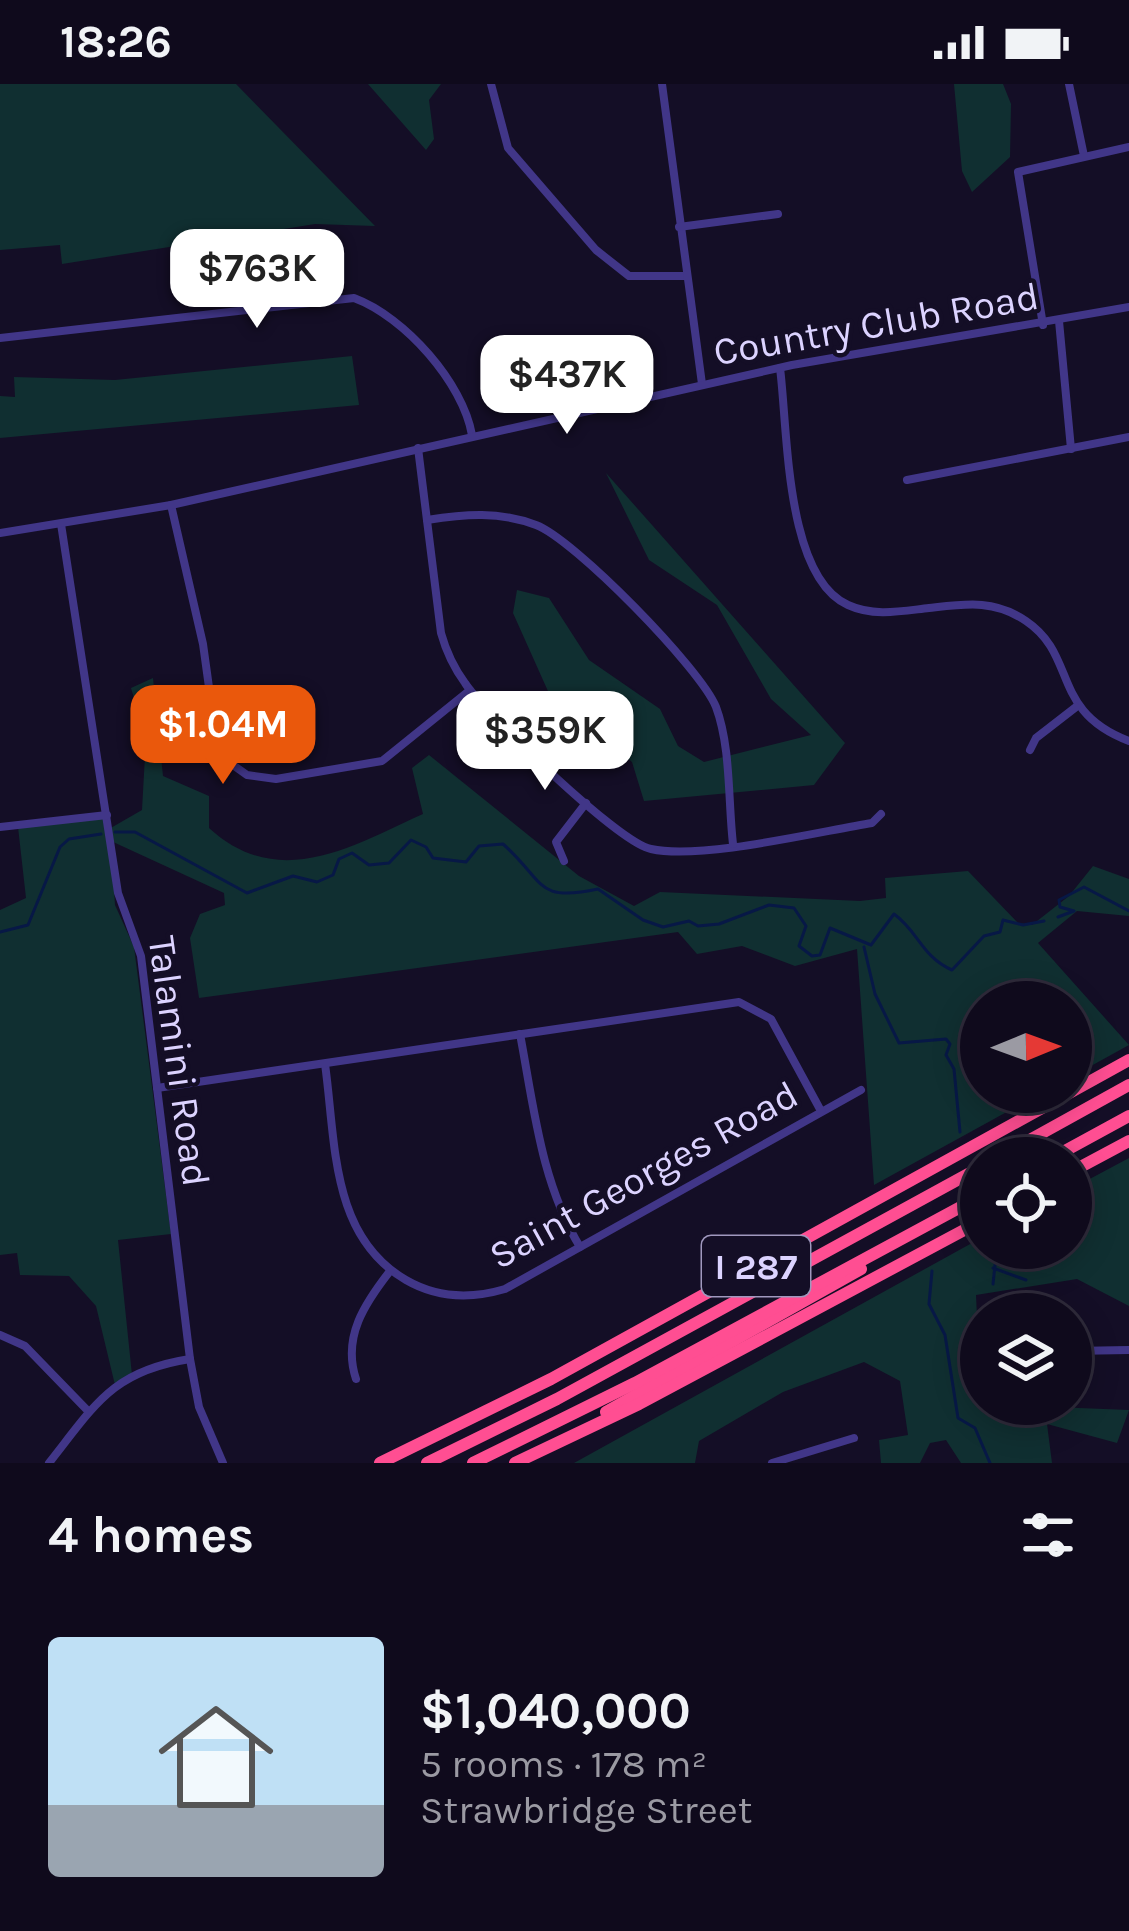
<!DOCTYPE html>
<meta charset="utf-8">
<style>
:root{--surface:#0f0a1c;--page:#181325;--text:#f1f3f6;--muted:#9b9aa3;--line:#2f2b3b;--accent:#ea580c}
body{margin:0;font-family:Karla,sans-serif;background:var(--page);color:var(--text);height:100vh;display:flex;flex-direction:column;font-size:45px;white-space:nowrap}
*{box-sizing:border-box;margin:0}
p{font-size:39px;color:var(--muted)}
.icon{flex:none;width:66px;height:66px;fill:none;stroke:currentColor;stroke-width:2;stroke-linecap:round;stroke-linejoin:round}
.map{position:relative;height:1379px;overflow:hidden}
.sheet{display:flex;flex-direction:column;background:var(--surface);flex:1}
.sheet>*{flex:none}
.needle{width:78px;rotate:89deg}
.controls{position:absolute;left:960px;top:897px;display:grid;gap:24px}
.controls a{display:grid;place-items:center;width:132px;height:132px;border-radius:50%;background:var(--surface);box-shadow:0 6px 30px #0003,0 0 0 3px var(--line);font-size:60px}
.price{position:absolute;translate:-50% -102px;padding:0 27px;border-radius:24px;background:#fff;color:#222;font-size:39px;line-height:78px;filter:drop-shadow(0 3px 6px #0008)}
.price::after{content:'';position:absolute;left:50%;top:72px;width:36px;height:27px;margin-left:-18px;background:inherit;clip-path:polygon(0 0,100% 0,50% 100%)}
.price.selected{background:var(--accent);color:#fff}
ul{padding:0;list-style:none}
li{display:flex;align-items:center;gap:36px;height:300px;padding:0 48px}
li span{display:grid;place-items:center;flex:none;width:336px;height:240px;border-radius:12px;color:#555}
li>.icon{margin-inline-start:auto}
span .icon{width:144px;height:144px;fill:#fffc;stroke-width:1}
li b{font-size:51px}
h2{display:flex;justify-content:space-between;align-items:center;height:144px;padding:0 48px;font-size:51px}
.status{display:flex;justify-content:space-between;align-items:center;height:84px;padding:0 60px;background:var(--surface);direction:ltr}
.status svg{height:33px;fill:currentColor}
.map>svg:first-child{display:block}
.green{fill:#102f31}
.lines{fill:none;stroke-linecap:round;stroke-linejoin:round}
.stream{stroke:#071846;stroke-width:3}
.minor{stroke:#413688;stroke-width:8}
.highway{stroke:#ff4e92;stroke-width:12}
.labels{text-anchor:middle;stroke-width:9;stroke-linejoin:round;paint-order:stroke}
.shield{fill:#140e26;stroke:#a098be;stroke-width:3}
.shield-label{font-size:36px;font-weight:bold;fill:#dcd3ff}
.street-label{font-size:39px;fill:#dcd3ff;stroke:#140e26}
</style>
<div class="status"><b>18:26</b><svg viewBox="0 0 49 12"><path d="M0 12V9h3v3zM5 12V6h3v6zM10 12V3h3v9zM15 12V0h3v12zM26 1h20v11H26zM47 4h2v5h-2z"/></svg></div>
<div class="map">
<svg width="1129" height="1379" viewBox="0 0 1129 1379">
<rect width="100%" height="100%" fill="#140e26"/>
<g class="green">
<polygon points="0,0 236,0 375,142 315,140 62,180 60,161 0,166"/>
<polygon points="368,0 441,0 429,16 434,55 426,66"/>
<polygon points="954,0 1003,0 1011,20 1010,73 972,108 962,87"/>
<polygon points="352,272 359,321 0,354 0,312 15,313 14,293 115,296"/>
<polygon points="606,389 845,659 814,701 644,717 632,678 613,663 614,633 574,645 560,634 513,529 517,506 549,514 589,576 660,625 678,662 704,678 811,651 771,615 717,521 649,476"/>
<path d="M 153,594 L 163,692 L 209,712 L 209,744 C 279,808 352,762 423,730 L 412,684 L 429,671 L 579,792 L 634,822 L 660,808 L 860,817 L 886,814 L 885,794 L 968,787 L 1018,839 L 1032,841 L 1069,812 L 1093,782 L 1129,795 L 1129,832 L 1077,827 L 1038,859 L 1129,961 L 1071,993 L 1071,918 L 981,918 L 981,1008 L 1043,1008 L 874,1101 L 857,865 L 795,882 L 742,862 L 697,870 L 678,848 L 199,914 L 190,854 L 200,830 L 225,821 L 224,809 L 111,757 L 115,821 L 134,863 L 171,1150 L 118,1156 L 132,1291 L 115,1301 L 96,1222 L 69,1192 L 20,1191 L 17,1169 L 0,1171 L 0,826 L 26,814 L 18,743 L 107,729 L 109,745 L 142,726 L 146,654 L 131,604 Z"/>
<polygon points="1129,1074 1129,1222 1077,1195 976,1211 981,1320 1129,1326 1117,1359 1047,1340 1052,1379 961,1379 946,1356 930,1359 920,1379 881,1379 879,1356 908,1351 900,1297 864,1278 783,1308 699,1357 695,1379 574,1379 981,1154 981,1164 1071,1164 1071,1105"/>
</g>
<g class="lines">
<g class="stream">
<path d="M 115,748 L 135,748 L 247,809 L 293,792 L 317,798 L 333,791 L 339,775 L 352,769 L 369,781 L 389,779 L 411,756 L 426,763 L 433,774 L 466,778 L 479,762 L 503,760 C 545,797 535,819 598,805 L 643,836 L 663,843 L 689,837 L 698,842 L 719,840 L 769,821 L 794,824 L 806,842 L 799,862 L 812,872 L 820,871 L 830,844 L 871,861 L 894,830 C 918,847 922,873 952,886 L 984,852 L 1000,848 L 1003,836 L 1023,841 L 1044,837"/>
<polyline points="1058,833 1074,827 1060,823 1059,816 1084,803 1129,827"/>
<polyline points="0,848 28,841 60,763 69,755 101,750"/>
<polyline points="864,863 875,910 899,959 946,955 950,960 946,971 954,985 960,1048"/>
<polyline points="997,1167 997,1164"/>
<polyline points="993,1184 1026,1196"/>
<polyline points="932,1187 929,1220 945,1251 958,1334 975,1344 990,1379"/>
<polyline points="993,1200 996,1172"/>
</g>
<g class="minor">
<polyline points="491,0 508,64 596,166 629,192 685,192"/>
<polyline points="662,0 702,300"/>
<polyline points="1069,0 1084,72"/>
<polyline points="679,143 778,130"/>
<polyline points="1059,237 1071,365"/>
<polyline points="1043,241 1018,88 1129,63"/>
<path d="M 0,254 L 354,214 C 405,233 463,299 472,351"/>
<path d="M 780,284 C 788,346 785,493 848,521 C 874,533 902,527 929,524 C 965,520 994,515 1026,537 C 1078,572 1050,627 1129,657"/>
<path d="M 418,364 L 441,549 C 446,567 454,584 465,599 C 485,630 619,759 651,765 C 701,776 817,748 872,739 L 881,730"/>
<polyline points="907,396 1129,353"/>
<polyline points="171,421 203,560 217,661 226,676 247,691 276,695 382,677 470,606"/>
<path d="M 427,436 C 465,430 499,427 536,441 C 574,455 701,585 716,623 C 731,663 728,717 733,760"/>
<polyline points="61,440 118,809 141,872 190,1275 199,1323 223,1379"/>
<polyline points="0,449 171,421 792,281 1129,223"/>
<polyline points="1030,666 1036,654 1076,623"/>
<polyline points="0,743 107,731"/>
<polyline points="564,777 556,758 586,719"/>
<path d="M 520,950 C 534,1024 541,1098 580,1163"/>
<path d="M 325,980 C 336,1058 330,1152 406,1196 C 437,1214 471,1215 505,1205 L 861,1006"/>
<polyline points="157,1004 739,918 771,935 821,1027"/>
<polyline points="0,1251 25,1262 89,1328"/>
<polyline points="1071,1267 1129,1266"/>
<path d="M 356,1295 C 342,1253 365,1219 390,1187"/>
<path d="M 49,1379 C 95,1321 112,1287 190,1275"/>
<polyline points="772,1379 854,1354"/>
</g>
<g class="highway">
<polyline points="997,1074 1129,1001"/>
<polyline points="1052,1074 1129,1032"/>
<polyline points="1071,1088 1129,1057"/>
<polyline points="606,1328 861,1185"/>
<polyline points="380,1379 551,1295 1129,976"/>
<polyline points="427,1379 557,1315 981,1083"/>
<polyline points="473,1379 635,1299 981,1112"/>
<polyline points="515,1379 639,1320 981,1137"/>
</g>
</g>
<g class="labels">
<rect class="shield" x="702" y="1152" width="108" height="60" rx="9"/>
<g class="shield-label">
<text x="756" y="1195">I 287</text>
</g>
<g class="street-label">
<text transform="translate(876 239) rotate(-10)" y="14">Country Club Road</text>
<text transform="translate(180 977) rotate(82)" y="14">Talamini Road</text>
<text transform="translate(643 1090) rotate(-29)" y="14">Saint Georges Road</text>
</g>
</g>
</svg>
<div class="controls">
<a><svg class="needle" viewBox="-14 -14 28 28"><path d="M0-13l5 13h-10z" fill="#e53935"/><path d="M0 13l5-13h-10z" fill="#9b9aa3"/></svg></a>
<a><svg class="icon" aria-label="locate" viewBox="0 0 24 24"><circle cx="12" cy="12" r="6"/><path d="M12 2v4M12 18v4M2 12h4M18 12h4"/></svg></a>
<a><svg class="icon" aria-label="layers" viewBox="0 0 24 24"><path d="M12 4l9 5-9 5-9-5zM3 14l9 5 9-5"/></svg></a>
</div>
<b class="price" style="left:257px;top:247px">$763K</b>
<b class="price" style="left:567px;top:353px">$437K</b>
<b class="price selected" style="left:223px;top:703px">$1.04M</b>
<b class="price" style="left:545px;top:709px">$359K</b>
</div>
<section class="sheet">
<h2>4 homes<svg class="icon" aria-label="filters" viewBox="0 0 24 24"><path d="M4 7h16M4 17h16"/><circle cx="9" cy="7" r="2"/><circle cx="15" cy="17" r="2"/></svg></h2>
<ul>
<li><span style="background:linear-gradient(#bfe0f5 70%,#9aa5b1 0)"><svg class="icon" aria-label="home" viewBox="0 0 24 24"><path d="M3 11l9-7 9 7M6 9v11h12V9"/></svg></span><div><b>$1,040,000</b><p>5 rooms · 178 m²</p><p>Strawbridge Street</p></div></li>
</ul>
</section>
